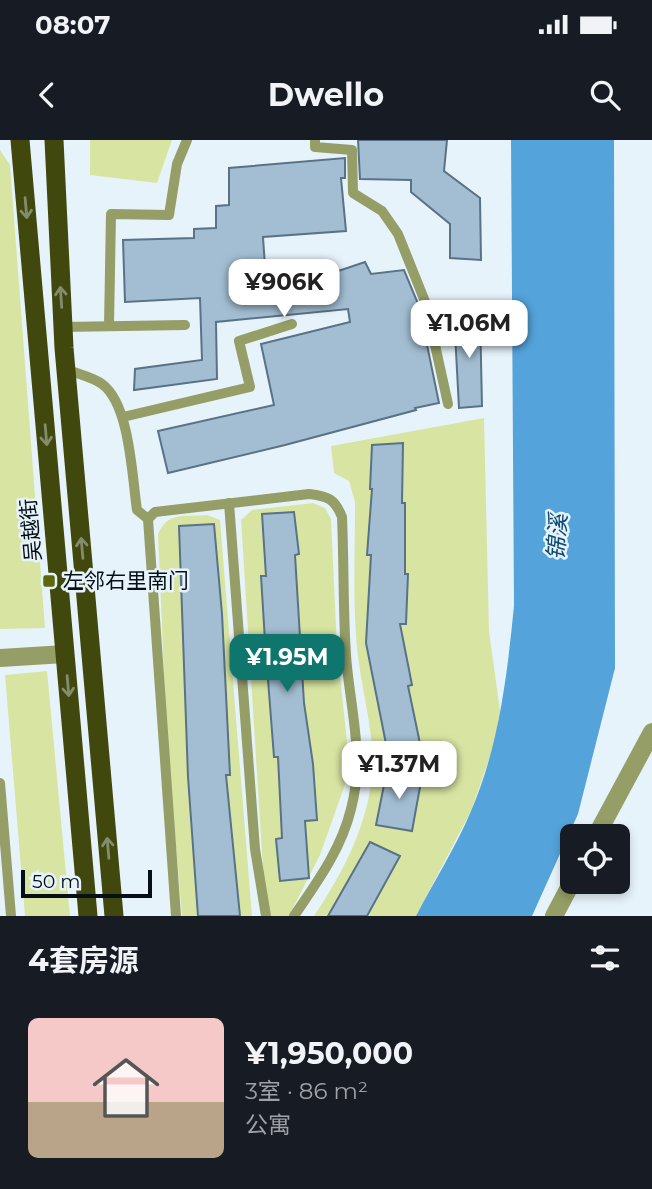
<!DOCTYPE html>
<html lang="zh">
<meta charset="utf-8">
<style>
:root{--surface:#171b24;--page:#20242c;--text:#f1f3f6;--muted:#9ea1a6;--line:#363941;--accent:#0f766e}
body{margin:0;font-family:Montserrat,"Noto Sans SC",sans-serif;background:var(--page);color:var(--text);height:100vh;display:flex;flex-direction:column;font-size:26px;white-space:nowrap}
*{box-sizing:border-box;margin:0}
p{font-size:23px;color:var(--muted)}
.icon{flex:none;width:38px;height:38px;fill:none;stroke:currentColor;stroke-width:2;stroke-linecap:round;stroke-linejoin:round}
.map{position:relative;height:776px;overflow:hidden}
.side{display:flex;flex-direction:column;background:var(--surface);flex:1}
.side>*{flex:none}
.buttons{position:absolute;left:560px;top:684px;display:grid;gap:14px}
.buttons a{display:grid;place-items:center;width:70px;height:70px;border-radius:10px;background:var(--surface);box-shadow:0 4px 10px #0003;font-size:35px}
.scale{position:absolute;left:21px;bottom:18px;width:131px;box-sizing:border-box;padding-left:7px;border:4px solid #060f16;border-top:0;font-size:19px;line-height:24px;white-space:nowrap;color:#060f16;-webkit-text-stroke:5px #e7f3fb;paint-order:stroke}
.price{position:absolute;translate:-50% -60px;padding:0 16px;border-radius:14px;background:#fff;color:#222;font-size:23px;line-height:46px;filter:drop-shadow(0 2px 4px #0008)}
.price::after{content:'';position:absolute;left:50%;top:42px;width:21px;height:16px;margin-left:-10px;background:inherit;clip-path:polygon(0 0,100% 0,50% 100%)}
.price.active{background:var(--accent);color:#fff}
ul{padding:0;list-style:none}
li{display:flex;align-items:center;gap:21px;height:175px;padding:0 28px}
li+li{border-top:2px solid var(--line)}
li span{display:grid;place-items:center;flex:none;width:196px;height:140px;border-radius:10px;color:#555}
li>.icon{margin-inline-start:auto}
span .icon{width:84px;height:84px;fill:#fffc;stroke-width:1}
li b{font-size:30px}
h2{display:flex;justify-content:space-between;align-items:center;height:84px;padding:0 28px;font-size:30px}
.status{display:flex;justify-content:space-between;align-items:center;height:49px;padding:0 35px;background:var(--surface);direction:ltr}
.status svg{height:19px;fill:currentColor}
header{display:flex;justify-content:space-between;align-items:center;height:91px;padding:0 28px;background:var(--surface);font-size:32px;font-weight:700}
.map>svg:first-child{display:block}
.green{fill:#d8e5a2}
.water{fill:#54a3da}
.building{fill:#a3bed3;stroke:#597285;stroke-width:2}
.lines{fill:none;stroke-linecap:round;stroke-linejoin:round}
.service{stroke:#949e66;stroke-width:10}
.minor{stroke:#949e66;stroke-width:18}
.tertiary{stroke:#949e66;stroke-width:18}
.trunk{stroke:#41480e;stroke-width:19}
.oneway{stroke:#838c6d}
.poi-dot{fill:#5d670b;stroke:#e7f3fb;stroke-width:2.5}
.labels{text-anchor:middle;stroke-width:5;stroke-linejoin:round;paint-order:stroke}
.street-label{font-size:21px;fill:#060f16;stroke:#e7f3fb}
.poi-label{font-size:21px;fill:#060f16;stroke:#e7f3fb;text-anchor:start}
.water-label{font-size:23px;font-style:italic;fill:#0d4b70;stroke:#e7f3fb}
</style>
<div class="status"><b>08:07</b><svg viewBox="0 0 49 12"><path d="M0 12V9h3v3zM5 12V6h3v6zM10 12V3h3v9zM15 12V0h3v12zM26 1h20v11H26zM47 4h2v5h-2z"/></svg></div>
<header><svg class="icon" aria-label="back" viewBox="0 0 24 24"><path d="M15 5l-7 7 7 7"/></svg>Dwello<svg class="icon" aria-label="search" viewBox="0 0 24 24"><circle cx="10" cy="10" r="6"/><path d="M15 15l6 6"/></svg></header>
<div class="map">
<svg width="652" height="776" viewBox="0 0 652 776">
<rect width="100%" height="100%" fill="#e7f3fb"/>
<g class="green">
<polygon points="90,0 172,0 157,43 90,35"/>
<polygon points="0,10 10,25 45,488 0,489"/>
<path d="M 484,278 L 489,491 L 500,571 L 495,602 L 471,671 L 416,776 L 314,776 C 347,727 377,668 372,607 C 369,570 358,533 356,496 C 353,452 355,407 355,362 L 349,341 L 334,333 L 331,306 Z"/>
<polygon points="313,363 325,368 331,379 337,509 347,601 347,639 320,715 289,776 266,776 241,380 252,370"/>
<path d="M 207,375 L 220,380 L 252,776 L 182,776 L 167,604 L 158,394 C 168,371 185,377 207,375 Z"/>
<polygon points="47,531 70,776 25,776 5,535"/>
</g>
<path class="water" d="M 511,0 L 614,0 L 615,528 L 578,674 L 532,776 L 416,776 C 434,741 456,707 471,671 C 499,606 507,536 514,466 Z"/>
<g class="building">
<polygon points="358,0 447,0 444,31 480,58 481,120 450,118 450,84 411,52 411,40 360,39"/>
<polygon points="345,18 345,38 341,38 346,91 263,97 267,155 365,122 371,134 404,130 419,166 439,263 415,268 416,270 285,305 168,333 158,291 274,265 261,204 350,182 348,169 216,182 217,239 134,250 135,229 202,220 200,158 125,162 123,100 194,98 194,89 216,88 216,66 229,65 229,28"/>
<polygon points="454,174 480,174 482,266 459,268"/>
<polygon points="403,303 402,363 405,363 405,434 408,434 406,484 400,484 412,545 408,546 422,613 389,619 366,503 371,415 367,415 372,349 370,349 372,305"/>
<polygon points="294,372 299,414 295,415 304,563 313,624 317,680 305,681 309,738 280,741 276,699 282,698 278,617 274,617 265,501 261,436 266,436 262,374"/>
<polygon points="214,384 222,474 230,635 226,635 240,776 198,776 188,637 179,386"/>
<polygon points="387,630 422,636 412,691 376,685"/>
<polygon points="370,702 400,716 367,776 328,776"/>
</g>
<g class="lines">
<g class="service">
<polyline points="315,0 315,7 352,10 353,53 382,71 398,94 426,164 448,264"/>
<polyline points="109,186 111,74 169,75 177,24 187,0"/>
<polyline points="63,187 185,185"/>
<path d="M 66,229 C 77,234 93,237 102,244 C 130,264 132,337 137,370 L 148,379"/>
<polyline points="123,277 250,247 239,201 292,184"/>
<polyline points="229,363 255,709 266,776"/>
<polyline points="0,643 11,776"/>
<path d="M 176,776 L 148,379 L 155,372 L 309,354 C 328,356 335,359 342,377 C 344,423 343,470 346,516 C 350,568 365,617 351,669 C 341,710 317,742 294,776"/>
</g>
<polyline class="minor" points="0,518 65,514"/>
<g class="tertiary">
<polyline points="596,696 652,592"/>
<polyline points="554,776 572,742"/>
</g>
<g class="trunk">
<polyline points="20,0 88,776"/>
<polyline points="54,0 64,208 114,776"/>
</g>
</g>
<defs><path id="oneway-shaft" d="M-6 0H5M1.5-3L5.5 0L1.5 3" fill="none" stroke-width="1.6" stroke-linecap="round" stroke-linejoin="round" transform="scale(1.75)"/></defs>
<g class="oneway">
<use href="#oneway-shaft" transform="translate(26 68) rotate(85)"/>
<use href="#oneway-shaft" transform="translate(61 157) rotate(-94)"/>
<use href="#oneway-shaft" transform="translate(46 295) rotate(85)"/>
<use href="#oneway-shaft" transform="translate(82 408) rotate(-95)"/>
<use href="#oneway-shaft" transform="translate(68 546) rotate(85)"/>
<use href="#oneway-shaft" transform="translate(108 708) rotate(-95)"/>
</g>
<rect class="poi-dot" x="42" y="434" width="14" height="14" rx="3.5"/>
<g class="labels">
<g class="street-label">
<text transform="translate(31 390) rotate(-95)" y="7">吴越街</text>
</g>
<g class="poi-label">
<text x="63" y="448">左邻右里南门</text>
</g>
<g class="water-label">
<text transform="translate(557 397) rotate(-86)" y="8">锦溪</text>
</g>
</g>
</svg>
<div class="buttons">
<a><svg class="icon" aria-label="locate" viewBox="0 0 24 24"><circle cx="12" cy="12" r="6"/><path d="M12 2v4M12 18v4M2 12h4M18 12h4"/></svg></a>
</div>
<div class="scale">50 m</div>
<b class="price" style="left:284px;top:179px">¥906K</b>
<b class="price" style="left:469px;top:220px">¥1.06M</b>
<b class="price active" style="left:287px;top:554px">¥1.95M</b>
<b class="price" style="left:399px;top:661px">¥1.37M</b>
</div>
<section class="side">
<h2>4套房源<svg class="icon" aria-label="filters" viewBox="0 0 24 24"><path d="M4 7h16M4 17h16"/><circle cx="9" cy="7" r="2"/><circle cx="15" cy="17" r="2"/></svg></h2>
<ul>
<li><span style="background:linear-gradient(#f6c9c9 60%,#b9a48a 0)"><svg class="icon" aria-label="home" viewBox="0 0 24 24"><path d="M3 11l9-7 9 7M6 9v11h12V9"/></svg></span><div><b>¥1,950,000</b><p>3室 · 86 m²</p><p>公寓</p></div></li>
</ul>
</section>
